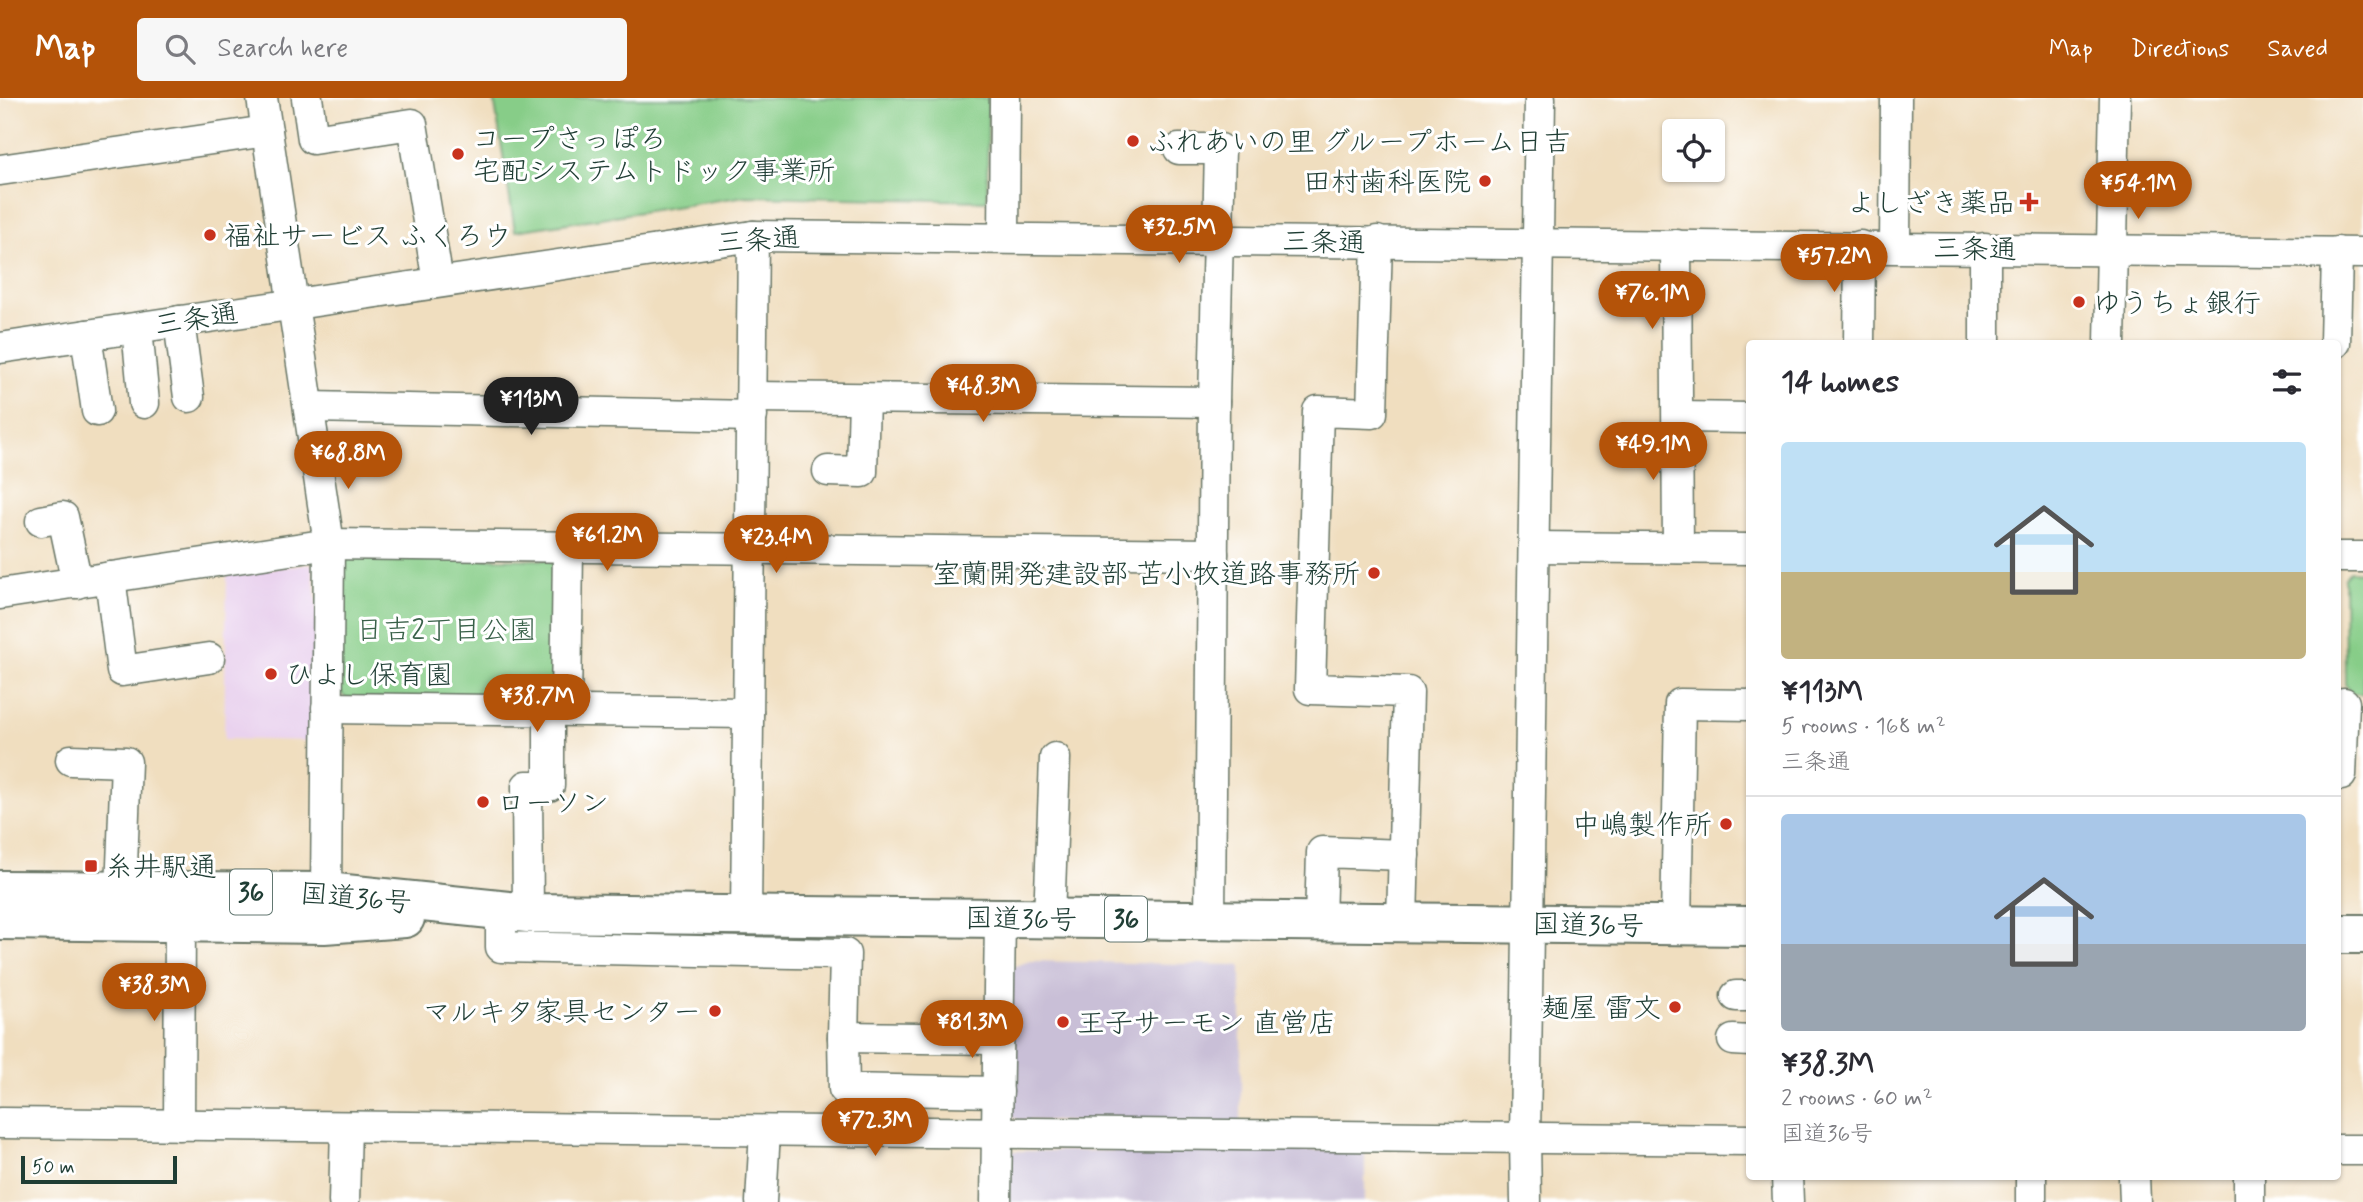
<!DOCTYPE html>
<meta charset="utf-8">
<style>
:root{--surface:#fff;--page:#f7f7f7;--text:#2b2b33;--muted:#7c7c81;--line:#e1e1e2;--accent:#b45309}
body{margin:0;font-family:Mynerve,"Klee One",sans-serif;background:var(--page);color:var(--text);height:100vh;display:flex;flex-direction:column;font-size:26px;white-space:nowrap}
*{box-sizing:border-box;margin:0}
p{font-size:23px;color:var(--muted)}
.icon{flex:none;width:38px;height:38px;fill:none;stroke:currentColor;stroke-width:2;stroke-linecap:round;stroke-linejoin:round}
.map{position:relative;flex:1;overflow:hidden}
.sheet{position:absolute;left:1746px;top:242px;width:595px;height:840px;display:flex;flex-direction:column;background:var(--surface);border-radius:7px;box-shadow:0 2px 5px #0004}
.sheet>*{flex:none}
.tools{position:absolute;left:1662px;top:21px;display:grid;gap:14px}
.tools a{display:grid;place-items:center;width:63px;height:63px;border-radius:7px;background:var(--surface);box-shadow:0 2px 5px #0004;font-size:35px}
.scale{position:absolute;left:21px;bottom:18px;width:156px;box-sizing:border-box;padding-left:7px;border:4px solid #1f3d34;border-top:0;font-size:19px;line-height:24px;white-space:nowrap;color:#1f3d34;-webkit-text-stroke:5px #fff;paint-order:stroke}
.price{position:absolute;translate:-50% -60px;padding:0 16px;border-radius:24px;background:var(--accent);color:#fff;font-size:23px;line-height:46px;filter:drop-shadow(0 2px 4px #0008)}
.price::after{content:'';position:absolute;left:50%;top:42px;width:21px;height:16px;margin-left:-10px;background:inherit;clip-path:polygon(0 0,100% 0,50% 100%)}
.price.selected{background:#222;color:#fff}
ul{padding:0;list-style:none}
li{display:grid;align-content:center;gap:14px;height:371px;padding:0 35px}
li+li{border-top:2px solid var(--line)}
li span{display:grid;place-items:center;height:217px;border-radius:7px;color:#555}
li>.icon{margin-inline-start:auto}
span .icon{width:126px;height:126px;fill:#fffc;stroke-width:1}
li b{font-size:30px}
h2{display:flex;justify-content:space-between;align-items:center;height:84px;padding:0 35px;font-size:30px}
header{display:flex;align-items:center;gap:42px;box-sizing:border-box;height:98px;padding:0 35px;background:var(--accent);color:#fff}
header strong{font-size:33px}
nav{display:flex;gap:38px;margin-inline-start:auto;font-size:24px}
.search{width:490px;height:63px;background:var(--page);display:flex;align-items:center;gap:18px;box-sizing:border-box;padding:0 24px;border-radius:7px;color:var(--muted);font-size:26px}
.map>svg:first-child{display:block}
.built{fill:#e9d2ee}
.industrial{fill:#c9bfd7}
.green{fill:#87cd88;stroke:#53855e;stroke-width:2}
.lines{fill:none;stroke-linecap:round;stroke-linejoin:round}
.minor-casing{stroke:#687565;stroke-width:33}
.highway-casing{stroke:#687565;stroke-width:42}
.minor{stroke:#fff;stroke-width:30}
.highway{stroke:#fff;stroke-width:38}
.poi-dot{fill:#c8321e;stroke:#fff;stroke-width:2.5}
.labels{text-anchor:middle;stroke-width:6;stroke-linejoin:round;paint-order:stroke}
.shield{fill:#fff;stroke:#627771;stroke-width:2}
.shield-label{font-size:26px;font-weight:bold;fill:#1f3d34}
.poi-label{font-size:28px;fill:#1f3d34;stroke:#fff;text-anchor:start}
.street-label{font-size:28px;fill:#1f3d34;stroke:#fff}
.park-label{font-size:28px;fill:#396149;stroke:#fff}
</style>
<header>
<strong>Map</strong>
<div class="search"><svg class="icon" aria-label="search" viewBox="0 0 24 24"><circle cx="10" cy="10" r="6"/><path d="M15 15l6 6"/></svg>Search here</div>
<nav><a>Map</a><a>Directions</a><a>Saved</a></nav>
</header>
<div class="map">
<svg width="2363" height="1104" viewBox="0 0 2363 1104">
<rect width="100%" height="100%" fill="#fff"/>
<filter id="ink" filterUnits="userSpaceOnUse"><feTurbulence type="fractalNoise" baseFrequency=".0143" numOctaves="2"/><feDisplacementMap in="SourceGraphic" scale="14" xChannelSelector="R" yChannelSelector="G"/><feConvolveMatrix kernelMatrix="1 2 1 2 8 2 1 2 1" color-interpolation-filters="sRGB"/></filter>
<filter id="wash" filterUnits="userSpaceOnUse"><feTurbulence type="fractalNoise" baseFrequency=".00686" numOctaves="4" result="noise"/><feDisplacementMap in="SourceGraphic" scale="28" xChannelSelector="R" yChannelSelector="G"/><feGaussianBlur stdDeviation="1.57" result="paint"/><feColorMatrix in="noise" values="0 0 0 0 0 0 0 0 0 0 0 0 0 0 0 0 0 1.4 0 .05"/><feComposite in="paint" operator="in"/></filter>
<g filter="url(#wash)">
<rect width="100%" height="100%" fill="#f0debf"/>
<polygon class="built" points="312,466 317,510 317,643 224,641 227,475"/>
<g class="industrial">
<polygon points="1030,863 1241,867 1241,1029 1019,1022 1008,1017 1012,869"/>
<polygon points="1365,1052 1365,1104 1009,1104 1008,1053"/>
</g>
<g class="green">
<polygon points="494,0 988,0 987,103 746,98 515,133"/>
<polygon points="344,458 549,462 553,466 553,594 546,603 346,600 338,593 339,464"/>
<polygon points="2350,473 2363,474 2363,596 2351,595 2345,586 2344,481"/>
</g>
</g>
<g filter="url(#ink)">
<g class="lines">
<defs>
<g id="minor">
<polyline points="262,0 329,446 326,794"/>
<polyline points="307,0 313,41 412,26 438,184"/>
<polyline points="1179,51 1220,51 1214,304 1210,822"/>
<polyline points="0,72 267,33"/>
<polyline points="1004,139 1005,0"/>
<polyline points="1377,143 1372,315 1318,313 1310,591 1408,594 1402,824"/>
<polyline points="1676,147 1678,450"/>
<polyline points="1895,149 1896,0"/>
<polyline points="1985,150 1985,245"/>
<polyline points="179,223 189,299"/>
<polyline points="137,230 144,305"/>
<polyline points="86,237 97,313"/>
<polyline points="1859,245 1860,148"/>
<polyline points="2110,245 2115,0"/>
<polyline points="2335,245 2337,154"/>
<polyline points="0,250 753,138 2363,155"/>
<polyline points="752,299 1214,304"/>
<polyline points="310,309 752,318"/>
<polyline points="1679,319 1750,320"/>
<polyline points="828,373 862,374 864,300"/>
<polyline points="41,423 63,419 77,485"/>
<polyline points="1534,449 1750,451"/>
<polyline points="2338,459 2363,459"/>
<polyline points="110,479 122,573 209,560"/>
<polyline points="0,496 329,446 1213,456"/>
<polyline points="327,610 748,615"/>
<polyline points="566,611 568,450"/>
<polyline points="71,662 126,664 121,793"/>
<polyline points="2341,677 2344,605"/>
<polyline points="501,813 501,849 845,856 843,939 997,941"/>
<polyline points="528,815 527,688 549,688 549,611"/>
<polyline points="746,817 753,138"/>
<polyline points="1049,820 1055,660"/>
<polyline points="1320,823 1322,754 1404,757"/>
<polyline points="1676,827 1680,606 1750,607"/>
<polyline points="1736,898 1750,898"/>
<polyline points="843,939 844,991 998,994"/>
<polyline points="1733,942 1750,943"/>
<polyline points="0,1025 1750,1042"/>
<polyline points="179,1027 180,823"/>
<polyline points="2338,1052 2363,1052"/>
<polyline points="1787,1078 1788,1104"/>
<polyline points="2134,1078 2135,1104"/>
<polyline points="344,1104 346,1029"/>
<polyline points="761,1104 765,1033"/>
<polyline points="996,1104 1000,820"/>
<polyline points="1526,1104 1525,1040 1540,0"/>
<polyline points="2031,1104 2031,1078"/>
<polyline points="2249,1104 2249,1078"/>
</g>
<g id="highway">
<polyline points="0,792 326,794 528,815 1750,828"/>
<polyline points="0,822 324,826 405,820"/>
<polyline points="2338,836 2363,836"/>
</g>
</defs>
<use href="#minor" class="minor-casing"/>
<use href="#highway" class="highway-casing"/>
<use href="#minor" class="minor"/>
<use href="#highway" class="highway"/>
</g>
</g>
<g class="poi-dot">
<circle cx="1133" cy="43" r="7"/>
<circle cx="458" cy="56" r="7"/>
<circle cx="1485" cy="83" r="7"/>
<path d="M2025.5 93.5h7v7h7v7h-7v7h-7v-7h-7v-7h7z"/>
<circle cx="210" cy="137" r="7"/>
<circle cx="2079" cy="204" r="7"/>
<circle cx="1374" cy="475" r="7"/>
<circle cx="271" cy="576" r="7"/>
<circle cx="483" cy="704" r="7"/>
<circle cx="1726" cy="726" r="7"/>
<rect x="84" y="761" width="14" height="14" rx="3.5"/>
<circle cx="1675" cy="909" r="7"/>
<circle cx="715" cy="913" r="7"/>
<circle cx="1063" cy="924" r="7"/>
</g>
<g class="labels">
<g class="shield">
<rect x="230" y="771.5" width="42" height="45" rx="5"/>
<rect x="1105" y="798.5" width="42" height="45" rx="5"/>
</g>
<g class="shield-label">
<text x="251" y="803">36</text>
<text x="1126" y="830">36</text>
</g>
<g class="poi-label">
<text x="472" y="50">コープさっぽろ<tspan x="472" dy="32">宅配システムトドック事業所</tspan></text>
<text x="1147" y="53">ふれあいの里 グループホーム日吉</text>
<text x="1471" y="93" text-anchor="end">田村歯科医院</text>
<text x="2015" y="114" text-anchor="end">よしざき薬品</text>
<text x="224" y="147">福祉サービス ふくろウ</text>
<text x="2093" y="214">ゆうちょ銀行</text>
<text x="1360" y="485" text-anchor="end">室蘭開発建設部 苫小牧道路事務所</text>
<text x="285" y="586">ひよし保育園</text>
<text x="497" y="714">ローソン</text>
<text x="1712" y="736" text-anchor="end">中嶋製作所</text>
<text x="105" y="778">糸井駅通</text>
<text x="1661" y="919" text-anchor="end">麺屋 雷文</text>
<text x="701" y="923" text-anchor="end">マルキタ家具センター</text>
<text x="1077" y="934">王子サーモン 直営店</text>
</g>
<g class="street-label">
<text transform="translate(758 141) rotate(-4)" y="10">三条通</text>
<text transform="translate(1324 143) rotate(1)" y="10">三条通</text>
<text transform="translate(1975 150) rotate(1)" y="10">三条通</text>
<text transform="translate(196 220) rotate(-9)" y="10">三条通</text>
<text transform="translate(356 799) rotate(5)" y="10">国道36号</text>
<text transform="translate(1021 820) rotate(1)" y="10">国道36号</text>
<text transform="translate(1588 826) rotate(1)" y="10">国道36号</text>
</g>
<g class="park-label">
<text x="446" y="541">日吉2丁目公園</text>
</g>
</g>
</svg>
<div class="tools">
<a><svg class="icon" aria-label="locate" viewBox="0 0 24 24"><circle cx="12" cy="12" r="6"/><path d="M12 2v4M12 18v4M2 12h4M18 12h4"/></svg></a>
</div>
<div class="scale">50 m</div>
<b class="price" style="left:2138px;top:123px">¥54.1M</b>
<b class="price" style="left:1179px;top:167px">¥32.5M</b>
<b class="price" style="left:1834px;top:196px">¥57.2M</b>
<b class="price" style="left:1652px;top:233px">¥76.1M</b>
<b class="price" style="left:983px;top:326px">¥48.3M</b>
<b class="price selected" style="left:531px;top:339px">¥113M</b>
<b class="price" style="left:1653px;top:384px">¥49.1M</b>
<b class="price" style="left:348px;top:393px">¥68.8M</b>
<b class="price" style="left:607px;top:475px">¥61.2M</b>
<b class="price" style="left:776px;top:477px">¥23.4M</b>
<b class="price" style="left:537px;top:636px">¥38.7M</b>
<b class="price" style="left:154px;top:925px">¥38.3M</b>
<b class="price" style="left:972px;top:962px">¥81.3M</b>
<b class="price" style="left:875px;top:1060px">¥72.3M</b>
<section class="sheet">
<h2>14 homes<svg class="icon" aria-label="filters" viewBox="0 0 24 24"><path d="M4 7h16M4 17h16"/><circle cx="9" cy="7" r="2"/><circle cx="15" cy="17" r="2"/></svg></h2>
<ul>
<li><span style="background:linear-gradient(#bfe0f5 60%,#c2b280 0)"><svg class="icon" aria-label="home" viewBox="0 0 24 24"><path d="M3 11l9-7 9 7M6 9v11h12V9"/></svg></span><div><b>¥113M</b><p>5 rooms · 168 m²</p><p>三条通</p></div></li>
<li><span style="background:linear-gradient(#a9c7e8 60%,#9aa5b1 0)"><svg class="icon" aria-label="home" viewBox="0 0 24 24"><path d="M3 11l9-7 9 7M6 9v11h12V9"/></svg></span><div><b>¥38.3M</b><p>2 rooms · 60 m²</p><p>国道36号</p></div></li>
</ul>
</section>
</div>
